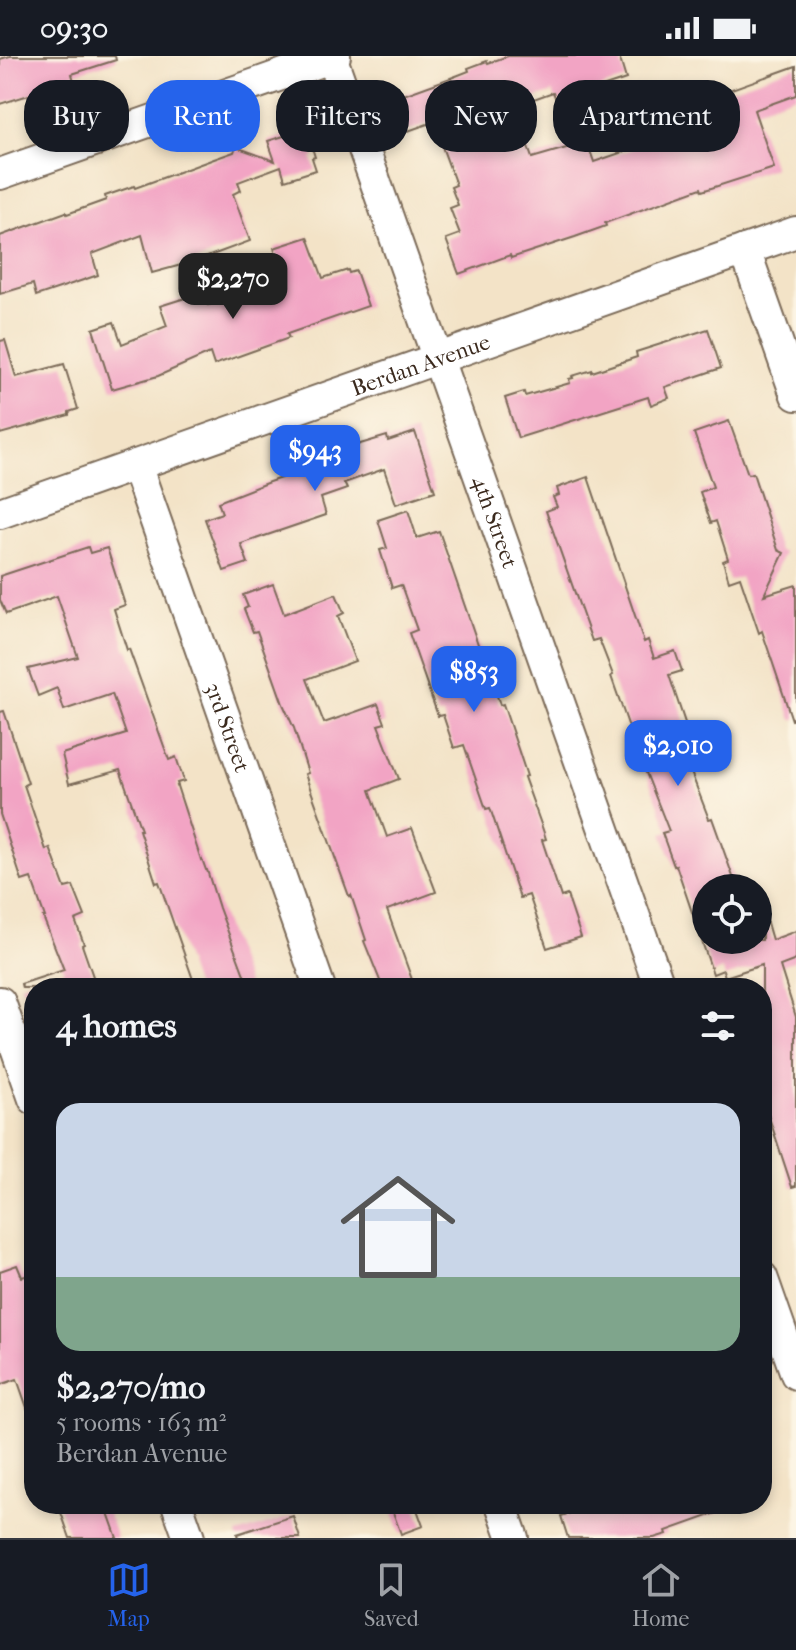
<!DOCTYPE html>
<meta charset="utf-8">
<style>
:root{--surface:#171b24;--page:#242831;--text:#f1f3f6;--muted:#9ea1a6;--line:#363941;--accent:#2563eb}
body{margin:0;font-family:"IM FELL French Canon",serif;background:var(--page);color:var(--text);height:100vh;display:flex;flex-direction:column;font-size:30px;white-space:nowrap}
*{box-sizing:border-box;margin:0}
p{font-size:26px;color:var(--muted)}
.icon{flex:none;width:44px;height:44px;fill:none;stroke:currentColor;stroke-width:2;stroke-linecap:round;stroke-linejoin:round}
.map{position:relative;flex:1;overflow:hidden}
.details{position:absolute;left:24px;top:922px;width:748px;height:536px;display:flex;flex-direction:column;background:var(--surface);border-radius:32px;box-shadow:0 4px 12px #0003}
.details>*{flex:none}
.hud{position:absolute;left:24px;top:24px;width:748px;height:72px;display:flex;gap:16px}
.fabs{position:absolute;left:692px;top:818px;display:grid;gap:16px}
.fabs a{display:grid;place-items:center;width:80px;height:80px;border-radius:50%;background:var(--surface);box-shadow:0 4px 12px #0003;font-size:40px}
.price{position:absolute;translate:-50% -68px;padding:0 18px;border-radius:16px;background:var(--accent);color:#fff;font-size:26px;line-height:52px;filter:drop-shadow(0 2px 4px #0008)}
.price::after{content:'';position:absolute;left:50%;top:48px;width:24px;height:18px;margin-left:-12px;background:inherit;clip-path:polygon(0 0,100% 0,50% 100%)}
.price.active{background:#222;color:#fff}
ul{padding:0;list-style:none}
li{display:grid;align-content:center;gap:16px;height:424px;padding:0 32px}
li+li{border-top:2px solid var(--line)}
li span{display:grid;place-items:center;height:248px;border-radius:24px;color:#555}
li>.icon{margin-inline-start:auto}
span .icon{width:144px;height:144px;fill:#fffc;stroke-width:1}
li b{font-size:34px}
h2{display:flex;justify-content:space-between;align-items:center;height:96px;padding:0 32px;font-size:34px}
.pill{padding:0 28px;border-radius:32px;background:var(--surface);box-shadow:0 4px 12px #0003;font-size:28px;line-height:72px}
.pill.active{background:var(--accent);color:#fff}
.status{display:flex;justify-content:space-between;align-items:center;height:56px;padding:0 40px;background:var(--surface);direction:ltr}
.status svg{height:22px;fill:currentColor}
.menu{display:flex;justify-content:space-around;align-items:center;height:112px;border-top:2px solid var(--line);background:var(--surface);font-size:22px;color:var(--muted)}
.menu a{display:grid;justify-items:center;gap:4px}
.menu .active{color:var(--accent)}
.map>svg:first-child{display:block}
.building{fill:#f2a4c4}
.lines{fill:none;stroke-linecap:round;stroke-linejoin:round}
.street-casing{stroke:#7b6b59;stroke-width:34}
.street{stroke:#fff;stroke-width:30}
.labels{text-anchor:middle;stroke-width:6;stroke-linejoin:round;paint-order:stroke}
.street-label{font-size:22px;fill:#3b2a1e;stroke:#fcf5e5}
</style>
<div class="status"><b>09:30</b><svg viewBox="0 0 49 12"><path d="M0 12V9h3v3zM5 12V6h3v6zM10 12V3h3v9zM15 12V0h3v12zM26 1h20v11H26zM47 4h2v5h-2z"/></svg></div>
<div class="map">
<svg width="796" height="1482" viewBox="0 0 796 1482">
<rect width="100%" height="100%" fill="#fcf5e5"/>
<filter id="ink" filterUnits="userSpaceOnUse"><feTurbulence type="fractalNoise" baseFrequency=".0125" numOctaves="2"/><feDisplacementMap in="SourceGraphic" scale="16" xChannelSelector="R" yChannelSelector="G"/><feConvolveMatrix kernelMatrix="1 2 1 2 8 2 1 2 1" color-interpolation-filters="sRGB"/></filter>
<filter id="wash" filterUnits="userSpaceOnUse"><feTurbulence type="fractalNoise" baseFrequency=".006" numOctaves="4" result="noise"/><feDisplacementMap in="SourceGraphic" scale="32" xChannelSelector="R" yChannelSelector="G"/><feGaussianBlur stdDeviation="1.8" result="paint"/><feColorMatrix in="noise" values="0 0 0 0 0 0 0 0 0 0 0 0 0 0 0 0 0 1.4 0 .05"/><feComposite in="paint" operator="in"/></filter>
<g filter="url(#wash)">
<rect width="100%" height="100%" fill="#f3e3c7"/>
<g id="blocks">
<g class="building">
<polygon points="10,0 115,0 116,4 72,18 74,25 0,48 0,3"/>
<polygon points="508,0 619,0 626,23 557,46 553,36 514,50 532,102 587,86 594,106 681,76 684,86 733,70 723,36 796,10 796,39 754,54 774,112 702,135 701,132 605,167 606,170 575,181 511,202 510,199 459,218 446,183 460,178 450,152 458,149 451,131 456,129 433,66 408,75 395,42 456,20 469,15 468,12 487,5 488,7"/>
<polygon points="306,73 315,101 312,102 316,114 285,124 281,110 238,126 241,134 233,138 250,185 196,205 152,217 142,179 92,198 98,219 36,240 33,228 0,238 0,180 66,156 67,158 106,144 105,140 134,130 135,132 214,103 234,96 236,91 275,105 268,85"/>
<polygon points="308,181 323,222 348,214 349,217 356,215 368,250 287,278 289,282 214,309 210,297 158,320 112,333 93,273 114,266 122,288 167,270 160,250 204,236 208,249 231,242 233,248 286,230 274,192"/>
<polygon points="708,273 721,312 665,331 669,342 651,349 648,341 518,382 505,342 524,336 525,340 570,327 569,323 573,322 572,320 592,314 592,316 637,301 636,296"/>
<polygon points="5,284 16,321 64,308 78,353 69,356 69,359 0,378 0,285"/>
<polygon points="729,365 748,418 753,417 778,494 784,497 764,539 796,529 796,663 792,664 762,575 759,577 740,521 729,525 723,505 728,503 716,465 711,467 700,436 713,431 694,377"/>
<polygon points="415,376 435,435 396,448 384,413 344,427 347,433 321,442 326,459 241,488 248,507 224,515 205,463 222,457 218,446 269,426 323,408 320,400 387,380 388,385"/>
<polygon points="588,421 644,586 648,584 654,602 675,595 682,615 669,619 688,676 677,680 709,763 712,762 737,832 706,832 706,884 762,884 762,868 767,867 772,884 796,875 796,904 780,910 796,961 796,1130 792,1131 762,1040 762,909 725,921 723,914 713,918 676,809 674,810 662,777 669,775 637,694 611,620 613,619 599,583 592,585 546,455 557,451 553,441 559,439 557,432"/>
<polygon points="408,454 417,482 439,475 480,594 482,594 500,649 503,648 527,720 524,721 542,771 546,783 542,784 561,841 567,839 581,881 547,892 529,839 520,842 490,752 486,753 464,689 454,692 443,659 438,660 409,577 417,574 401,529 392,532 380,494 387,492 378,464"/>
<polygon points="88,491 90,497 107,492 125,549 114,553 127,594 129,593 169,704 176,701 184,725 177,727 178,730 177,730 201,804 202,803 206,814 207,814 219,852 249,932 196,932 159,826 156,827 139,774 141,774 120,714 69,728 62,698 126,678 112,638 64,654 57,632 38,640 28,613 78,601 57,540 6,558 0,544 0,520"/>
<polygon points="273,528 284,558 336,538 344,557 338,560 355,605 307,623 324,667 378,648 385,667 378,669 399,723 370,734 387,781 412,772 436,836 387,854 415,932 383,932 364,885 366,884 351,839 349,840 305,718 308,717 294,672 283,648 257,575 253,576 244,553 248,551 243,539"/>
<polygon points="4,655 28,727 24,729 46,794 50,792 65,832 73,830 85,860 75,864 84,888 82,889 97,932 22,932 21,928 64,914 43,861 45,861 31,822 22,825 0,758 0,656"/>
<polygon points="17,1209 22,1221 29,1219 34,1234 34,1362 31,1363 17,1323 0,1329 0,1215"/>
<polygon points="58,1448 105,1448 117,1482 70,1482"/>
<polygon points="390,1448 415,1448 423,1470 401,1478"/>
<polygon points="598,1448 733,1448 734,1451 666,1475 667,1478 654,1482 568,1482 561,1460"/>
<polygon points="293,1460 300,1482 238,1482 237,1478"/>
</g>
</g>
</g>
<g filter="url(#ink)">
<use href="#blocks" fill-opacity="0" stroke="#7b6b59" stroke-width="2"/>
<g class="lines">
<defs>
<g id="street">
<path id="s1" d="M 331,0 L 660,932"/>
<polyline points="0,118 335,0"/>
<polyline points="745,194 796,339"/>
<path id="s2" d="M 136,409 L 320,932"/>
<path id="s3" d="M 0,457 L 796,176"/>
<polyline points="0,946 34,1043"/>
<polyline points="762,1221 796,1318"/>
<polyline points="177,1448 189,1482"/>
<polyline points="501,1448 513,1482"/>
</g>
</defs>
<use href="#street" class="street-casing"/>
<use href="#street" class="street"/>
</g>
</g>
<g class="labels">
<g class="street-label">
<text dy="8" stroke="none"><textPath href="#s3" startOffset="446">Berdan Avenue</textPath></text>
<text dy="8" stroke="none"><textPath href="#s1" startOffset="494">4th Street</textPath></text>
<text dy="8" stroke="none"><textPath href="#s2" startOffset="278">3rd Street</textPath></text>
</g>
</g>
</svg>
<div class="fabs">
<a><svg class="icon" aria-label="locate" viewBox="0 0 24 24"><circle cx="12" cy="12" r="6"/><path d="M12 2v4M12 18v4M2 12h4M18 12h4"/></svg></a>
</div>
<b class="price active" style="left:233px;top:265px">$2,270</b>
<b class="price" style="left:315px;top:437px">$943</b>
<b class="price" style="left:474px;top:658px">$853</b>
<b class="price" style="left:678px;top:732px">$2,010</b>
<div class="hud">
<a class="pill">Buy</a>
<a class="pill active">Rent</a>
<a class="pill">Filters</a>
<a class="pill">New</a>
<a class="pill">Apartment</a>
</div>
<section class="details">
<h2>4 homes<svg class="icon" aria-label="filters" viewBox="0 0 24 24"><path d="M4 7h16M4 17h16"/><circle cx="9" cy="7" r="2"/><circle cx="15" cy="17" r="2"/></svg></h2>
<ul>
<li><span style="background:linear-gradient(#c9d6e8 70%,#7fa58c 0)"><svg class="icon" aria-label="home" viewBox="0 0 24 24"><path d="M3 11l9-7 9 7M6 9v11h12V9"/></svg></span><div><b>$2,270/mo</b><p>5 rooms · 163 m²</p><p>Berdan Avenue</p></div></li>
</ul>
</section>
</div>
<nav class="menu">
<a class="active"><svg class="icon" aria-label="map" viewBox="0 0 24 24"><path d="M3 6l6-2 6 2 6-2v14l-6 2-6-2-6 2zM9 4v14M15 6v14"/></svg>Map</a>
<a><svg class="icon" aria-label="saved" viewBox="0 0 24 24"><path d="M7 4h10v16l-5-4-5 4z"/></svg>Saved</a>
<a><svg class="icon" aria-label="home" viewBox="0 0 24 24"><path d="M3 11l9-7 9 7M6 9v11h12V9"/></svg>Home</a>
</nav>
